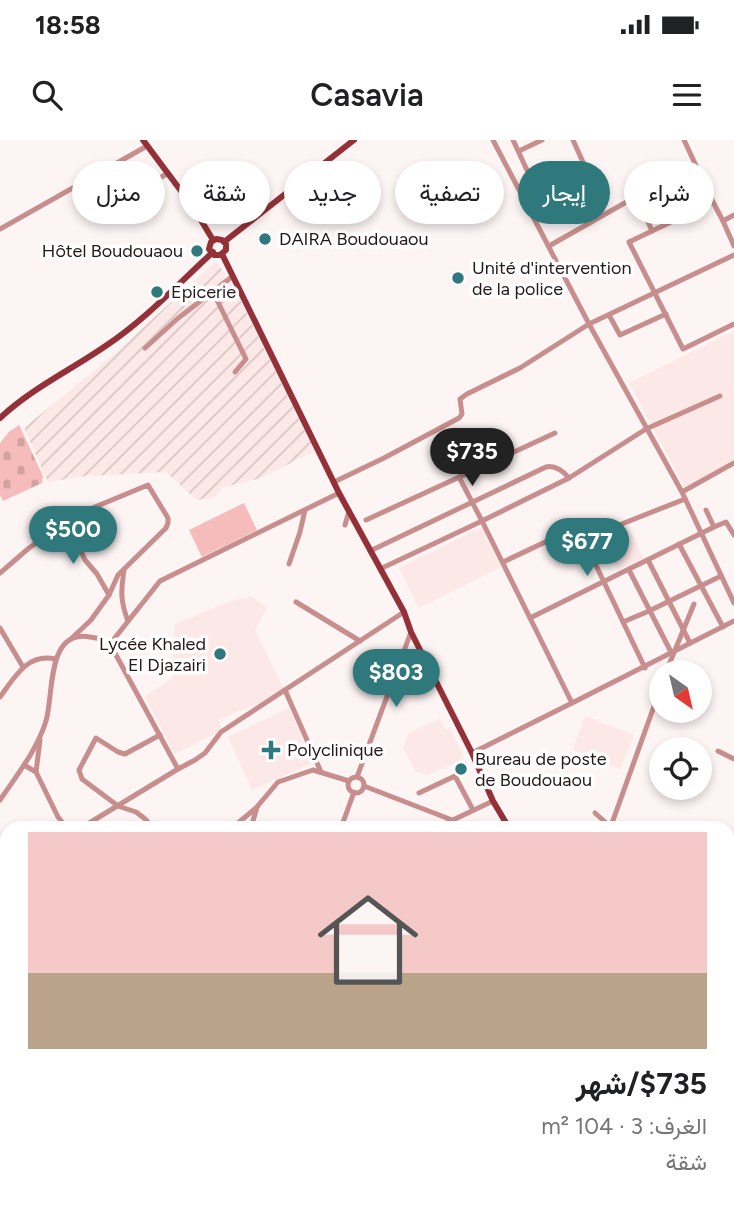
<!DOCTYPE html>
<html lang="ar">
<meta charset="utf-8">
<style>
:root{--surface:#fff;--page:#f6f6f6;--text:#202124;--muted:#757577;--accent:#2f797c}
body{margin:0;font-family:Figtree,Vazirmatn,sans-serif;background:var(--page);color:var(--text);direction:rtl;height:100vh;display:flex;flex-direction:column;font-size:26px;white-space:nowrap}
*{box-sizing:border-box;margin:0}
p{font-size:23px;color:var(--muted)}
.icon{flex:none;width:38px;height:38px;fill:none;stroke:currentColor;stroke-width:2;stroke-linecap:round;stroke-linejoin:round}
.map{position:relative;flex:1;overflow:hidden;direction:ltr}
.details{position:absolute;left:0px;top:681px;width:735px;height:387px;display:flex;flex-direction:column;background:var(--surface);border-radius:21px 21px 0 0;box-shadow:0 4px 10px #0003;direction:rtl}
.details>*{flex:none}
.banner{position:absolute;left:21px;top:21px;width:693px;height:63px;direction:rtl;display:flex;gap:14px}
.needle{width:46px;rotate:146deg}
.fabs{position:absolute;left:649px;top:520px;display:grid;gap:14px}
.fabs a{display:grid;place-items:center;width:63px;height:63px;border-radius:50%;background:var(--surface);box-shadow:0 4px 10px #0003;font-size:35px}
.price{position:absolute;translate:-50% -60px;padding:0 16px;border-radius:24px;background:var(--accent);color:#fff;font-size:23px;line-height:46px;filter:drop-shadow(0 2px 4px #0008)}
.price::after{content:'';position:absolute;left:50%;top:42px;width:21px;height:16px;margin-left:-10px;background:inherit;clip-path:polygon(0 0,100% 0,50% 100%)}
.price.current{background:#222;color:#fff}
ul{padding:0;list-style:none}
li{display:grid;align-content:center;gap:14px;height:371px;padding:0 28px}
li span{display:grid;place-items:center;height:217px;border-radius:0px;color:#555}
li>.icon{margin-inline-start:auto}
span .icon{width:126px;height:126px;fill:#fffc;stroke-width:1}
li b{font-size:30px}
.chip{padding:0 24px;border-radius:32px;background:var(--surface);box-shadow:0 4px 10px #0003;font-size:24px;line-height:63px}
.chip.current{background:var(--accent);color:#fff}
.status{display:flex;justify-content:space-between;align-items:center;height:49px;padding:0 35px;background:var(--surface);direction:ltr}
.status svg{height:19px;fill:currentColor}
header{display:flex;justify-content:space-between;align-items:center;height:91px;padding:0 28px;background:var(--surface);font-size:32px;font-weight:600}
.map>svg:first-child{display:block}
.built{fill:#fce8e7}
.industrial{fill:url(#industrial-furrows)}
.cemetery{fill:url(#cemetery-stones)}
.park{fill:#f5bcbb}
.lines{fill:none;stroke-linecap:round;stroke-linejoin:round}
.minor{stroke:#c78e8d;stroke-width:5}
.major{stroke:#943138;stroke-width:6}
.poi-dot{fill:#2f797c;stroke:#fff;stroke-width:2.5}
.labels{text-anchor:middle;stroke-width:7;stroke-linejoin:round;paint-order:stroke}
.poi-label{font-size:18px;fill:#261818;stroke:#fff;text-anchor:start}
</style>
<div class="status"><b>18:58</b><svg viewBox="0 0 49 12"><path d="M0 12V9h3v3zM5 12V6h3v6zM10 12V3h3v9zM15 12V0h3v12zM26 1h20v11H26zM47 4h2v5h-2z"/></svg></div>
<header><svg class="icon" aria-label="menu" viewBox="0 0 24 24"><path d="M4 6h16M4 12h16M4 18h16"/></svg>Casavia<svg class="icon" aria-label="search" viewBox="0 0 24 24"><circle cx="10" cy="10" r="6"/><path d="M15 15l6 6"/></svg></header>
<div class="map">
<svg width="734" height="1066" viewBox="0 0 734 1066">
<defs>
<pattern id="industrial-furrows" width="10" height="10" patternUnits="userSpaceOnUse" patternTransform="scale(1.75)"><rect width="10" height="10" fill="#fce8e7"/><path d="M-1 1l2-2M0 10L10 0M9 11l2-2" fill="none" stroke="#d8c6c5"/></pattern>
<pattern id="cemetery-stones" width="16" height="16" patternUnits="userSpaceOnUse" patternTransform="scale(1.75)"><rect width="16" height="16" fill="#f5bcbb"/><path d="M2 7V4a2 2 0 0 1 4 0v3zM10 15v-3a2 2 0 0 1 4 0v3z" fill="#d2a1a0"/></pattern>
</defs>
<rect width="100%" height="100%" fill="#fdf4f4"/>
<g class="built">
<polygon points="734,191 734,320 685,348 629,243"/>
<polygon points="482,387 501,427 419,468 399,428"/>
<polygon points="628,387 643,418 618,430 603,400"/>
<polygon points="252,457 267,468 255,490 283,548 274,557 218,580 223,590 174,614 145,556 172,539 175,484 231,461"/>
<polygon points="289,568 313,623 252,650 228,597"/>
<polygon points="585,576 634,595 620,629 573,609"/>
<polygon points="440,579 446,590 450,588 464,618 428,635 416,632 403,608 409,593"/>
<polygon points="7,766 7,841 0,843 0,769"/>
</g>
<polygon class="industrial" points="216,121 235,150 315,311 258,339 223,347 213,358 197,360 166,332 85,336 48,342 24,288 111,217"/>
<polygon class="cemetery" points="19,285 43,336 42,343 3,361 0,355 0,303 9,292"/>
<polygon class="park" points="244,363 257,390 202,417 189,390"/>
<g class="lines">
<g class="minor">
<polyline points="493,0 589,184 682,352 734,463"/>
<polyline points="513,0 533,43"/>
<polyline points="573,0 601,62 601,76"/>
<polyline points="684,0 713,62"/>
<polyline points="519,11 542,0"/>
<polyline points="126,59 168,33"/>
<polyline points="734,75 723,81 734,106"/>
<polyline points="723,81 713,62 629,102 683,209 734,184"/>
<polyline points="0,89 147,6"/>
<polyline points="549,106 637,56 652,91"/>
<polyline points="213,152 246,219 235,232"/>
<polyline points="609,175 620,195 666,174"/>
<polyline points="145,208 177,179 233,136"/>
<polyline points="459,337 482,381 569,338 646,289 720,256"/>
<polyline points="334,342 384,318 459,278 462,274 460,259 467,254 520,228 589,184 734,115"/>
<polyline points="682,352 734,323"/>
<polyline points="706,370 714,387 726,382 734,395"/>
<polyline points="366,380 555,293"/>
<polyline points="68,381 85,420 97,434 109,455"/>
<polyline points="345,385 349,371"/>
<polyline points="609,389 685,359"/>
<polyline points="679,404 723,487"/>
<path d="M 370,411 L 546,327 C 555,325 563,331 569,338"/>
<polyline points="648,420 690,503"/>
<polyline points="503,422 575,388 582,396 645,528"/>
<polyline points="289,424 300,392 305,370"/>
<polyline points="380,429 482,381 530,478 714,387"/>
<path d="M 124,430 C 121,451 120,460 128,481"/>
<polyline points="629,430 672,514"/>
<polyline points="0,433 29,408 78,374 148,345 168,378 168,383 166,388 118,435 109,455 91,480 72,498"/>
<polyline points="296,462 360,501"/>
<polyline points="623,482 649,471 721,436"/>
<polyline points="0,488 23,527"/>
<polyline points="110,504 160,441 339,353"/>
<polyline points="666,532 694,464"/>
<polyline points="383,542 394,534"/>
<polyline points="285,550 321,632"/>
<path d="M 0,557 C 14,538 27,513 55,519"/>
<polyline points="572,563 734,481"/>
<polyline points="357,607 362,623"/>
<polyline points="718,611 734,619"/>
<polyline points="472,613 572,563 530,478"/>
<polyline points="24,625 36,632 58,677 67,688"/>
<polyline points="36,632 40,600"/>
<polyline points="357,637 411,492"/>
<circle cx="356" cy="645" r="8"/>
<polyline points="364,646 452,680"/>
<polyline points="419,653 455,636 473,670"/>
<path d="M 0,660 C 17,635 37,610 46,581 C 54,554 46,489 90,497 C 97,498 104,499 110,504 L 178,629"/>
<polyline points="595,673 612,688"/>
<polyline points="611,686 662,544"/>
<polyline points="81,688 178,629 195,620 205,613 221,592 404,472"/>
<polyline points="154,688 144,678 136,672 118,666 82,639 79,630 96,598 118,612 125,614 160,595"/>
<polyline points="232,688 256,668 278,642 313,630 349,641"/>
<polyline points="251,688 257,667"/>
<polyline points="341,688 354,652"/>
<polyline points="436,688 493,661"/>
<polyline points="0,729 7,736"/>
<polyline points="0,756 7,752"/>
<polyline points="728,785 734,797"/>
<polyline points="0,846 7,864"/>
<polyline points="728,859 732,868"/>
<polyline points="0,892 7,890"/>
<polyline points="728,917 734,915"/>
<polyline points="728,928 734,947"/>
<polyline points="0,936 7,939"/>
<polyline points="0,1006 7,1006"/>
<polyline points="0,1023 7,1030"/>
<polyline points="138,1060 144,1062 148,1060"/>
<polyline points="184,1060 186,1066"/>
<polyline points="406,1060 408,1066"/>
<polyline points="444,1060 446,1066"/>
<polyline points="478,1060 480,1066"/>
<polyline points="517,1060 520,1066"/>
<polyline points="556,1060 558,1066"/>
<polyline points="594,1060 596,1066"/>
<polyline points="626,1060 630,1066"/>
<polyline points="696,1060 698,1066"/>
<polyline points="499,1066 512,1060"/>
<polyline points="662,1066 678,1060"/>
</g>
<g class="major">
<polyline points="143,0 193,67 213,100"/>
<polygon points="216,99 222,100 226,104 226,110 220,115 214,115 209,109 211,102"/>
<polyline points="224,102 354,0"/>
<polyline points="222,114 339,353 404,472 411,492 472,613 493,661 509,688"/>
<path d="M 0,278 C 32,248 71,230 107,205 C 146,179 179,143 213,112"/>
<polyline points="65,1066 68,1060"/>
</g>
</g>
<g class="poi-dot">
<circle cx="265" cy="99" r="7"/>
<circle cx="197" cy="111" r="7"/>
<circle cx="458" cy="138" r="7"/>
<circle cx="157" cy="152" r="7"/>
<circle cx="220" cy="514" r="7"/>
<path d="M267.5 599.5h7v7h7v7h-7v7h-7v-7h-7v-7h7z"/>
<circle cx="461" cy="629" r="7"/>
</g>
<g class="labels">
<g class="poi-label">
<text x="279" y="105">DAIRA Boudouaou</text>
<text x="183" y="117" text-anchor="end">Hôtel Boudouaou</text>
<text x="472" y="134">Unité d'intervention<tspan x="472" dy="21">de la police</tspan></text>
<text x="171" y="158">Epicerie</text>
<text x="206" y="510" text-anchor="end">Lycée Khaled<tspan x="206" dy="21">El Djazairi</tspan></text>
<text x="287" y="616">Polyclinique</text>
<text x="475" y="625">Bureau de poste<tspan x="475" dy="21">de Boudouaou</tspan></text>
</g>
</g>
</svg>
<div class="fabs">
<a><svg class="needle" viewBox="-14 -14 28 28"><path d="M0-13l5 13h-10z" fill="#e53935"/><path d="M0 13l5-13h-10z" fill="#757577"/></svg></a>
<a><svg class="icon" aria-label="locate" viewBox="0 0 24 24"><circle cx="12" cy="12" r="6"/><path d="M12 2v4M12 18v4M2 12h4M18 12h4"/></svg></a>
</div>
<b class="price current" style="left:472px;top:348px">$735</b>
<b class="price" style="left:73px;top:426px">$500</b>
<b class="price" style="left:587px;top:438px">$677</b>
<b class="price" style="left:396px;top:569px">$803</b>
<div class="banner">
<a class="chip">شراء</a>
<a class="chip current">إيجار</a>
<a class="chip">تصفية</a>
<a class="chip">جديد</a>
<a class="chip">شقة</a>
<a class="chip">منزل</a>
</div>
<section class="details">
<ul>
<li><span style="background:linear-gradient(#f6c9c9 65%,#b9a48a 0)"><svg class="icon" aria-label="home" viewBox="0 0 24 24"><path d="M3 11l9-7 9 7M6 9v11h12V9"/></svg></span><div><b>$735/شهر</b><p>الغرف: 3 · 104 m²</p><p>شقة</p></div></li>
</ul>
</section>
</div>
